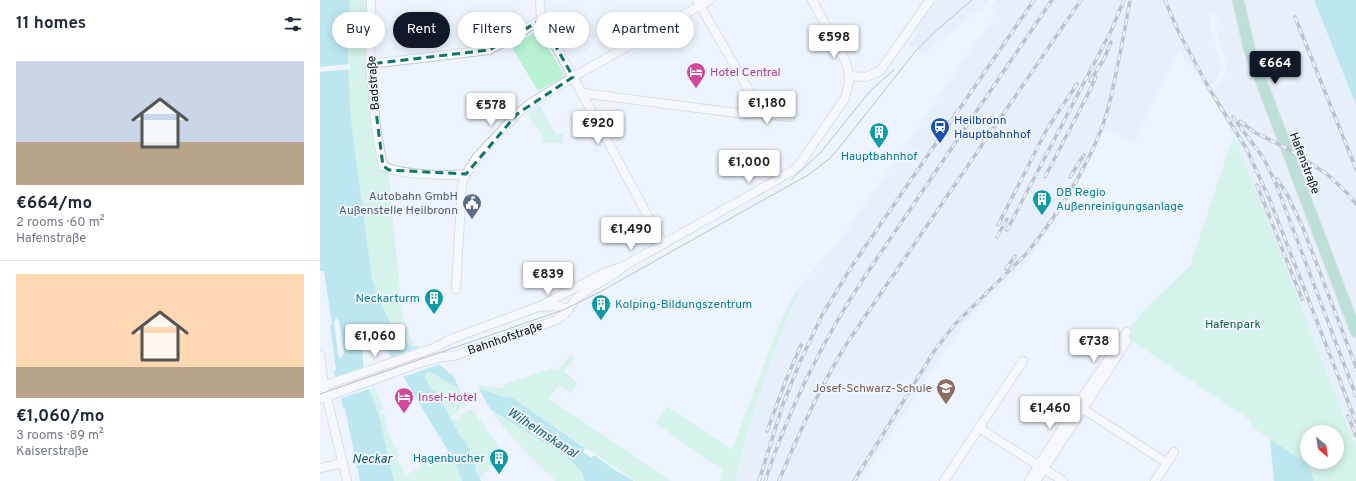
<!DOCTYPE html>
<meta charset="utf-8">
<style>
:root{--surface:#fff;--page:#f2f2f3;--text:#1f2937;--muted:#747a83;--line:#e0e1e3;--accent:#111827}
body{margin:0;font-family:Overpass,sans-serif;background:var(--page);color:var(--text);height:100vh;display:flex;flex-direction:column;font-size:15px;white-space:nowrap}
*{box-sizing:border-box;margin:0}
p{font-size:13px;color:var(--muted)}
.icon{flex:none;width:22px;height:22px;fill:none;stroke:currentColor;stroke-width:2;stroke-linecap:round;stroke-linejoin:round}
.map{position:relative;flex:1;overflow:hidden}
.details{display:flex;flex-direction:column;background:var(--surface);width:320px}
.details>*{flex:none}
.guide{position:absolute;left:12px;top:12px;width:380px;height:36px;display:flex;gap:8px}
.needle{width:26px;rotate:150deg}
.buttons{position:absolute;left:980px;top:425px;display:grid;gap:8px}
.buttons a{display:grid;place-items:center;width:44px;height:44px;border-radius:50%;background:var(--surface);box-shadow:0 2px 10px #0003;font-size:20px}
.price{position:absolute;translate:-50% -34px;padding:0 9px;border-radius:4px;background:#fff;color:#222;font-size:13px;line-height:26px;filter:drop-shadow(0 1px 2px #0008)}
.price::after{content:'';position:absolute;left:50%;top:24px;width:12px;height:9px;margin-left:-6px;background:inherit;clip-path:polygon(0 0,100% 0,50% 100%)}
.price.selected{background:var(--accent);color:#fff}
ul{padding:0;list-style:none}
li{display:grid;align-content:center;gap:8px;height:212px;padding:0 16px}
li+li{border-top:1px solid var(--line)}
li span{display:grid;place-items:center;height:124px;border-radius:0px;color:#555}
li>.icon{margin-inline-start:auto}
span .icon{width:72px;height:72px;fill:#fffc;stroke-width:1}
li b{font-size:17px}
h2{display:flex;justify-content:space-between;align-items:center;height:48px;padding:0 16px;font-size:17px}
.pill{padding:0 14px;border-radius:18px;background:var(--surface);box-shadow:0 2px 10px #0003;font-size:14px;line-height:36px}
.pill.selected{background:var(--accent);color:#fff}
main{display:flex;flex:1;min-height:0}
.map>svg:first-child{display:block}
.built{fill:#dde8f7}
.green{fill:#b8f2d3;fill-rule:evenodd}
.water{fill:#81d7e0;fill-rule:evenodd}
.pier{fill:#edf4fd}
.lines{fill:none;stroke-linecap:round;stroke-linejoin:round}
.minor-casing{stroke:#c0c6cf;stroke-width:10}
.major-casing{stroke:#cfcfd0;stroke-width:13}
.minor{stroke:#fff;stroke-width:8}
.major{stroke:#82c8a9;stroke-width:11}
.tram{stroke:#82878d;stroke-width:1}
.rail-casing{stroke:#82878d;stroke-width:3.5}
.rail{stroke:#edf4fd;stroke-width:2;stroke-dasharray:6;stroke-linecap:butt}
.marked{fill:none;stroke:#0f766e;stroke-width:3;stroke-dasharray:8 5;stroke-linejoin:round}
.labels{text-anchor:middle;stroke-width:4;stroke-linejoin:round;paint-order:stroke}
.hotel-label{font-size:12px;fill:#b23c85;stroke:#edf4fd;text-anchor:start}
.street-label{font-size:12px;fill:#0e1114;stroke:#edf4fd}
.transit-label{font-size:12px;fill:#164399;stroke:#edf4fd;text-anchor:start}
.culture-label{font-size:12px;fill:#0d838f;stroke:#edf4fd;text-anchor:start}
.service-label{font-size:12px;fill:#4e5e75;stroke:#edf4fd;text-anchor:end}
.park-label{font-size:12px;fill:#146444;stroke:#edf4fd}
.education-label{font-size:12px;fill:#785e54;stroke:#edf4fd;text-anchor:end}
.water-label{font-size:13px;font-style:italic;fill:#165e66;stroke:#edf4fd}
</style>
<main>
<section class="details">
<h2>11 homes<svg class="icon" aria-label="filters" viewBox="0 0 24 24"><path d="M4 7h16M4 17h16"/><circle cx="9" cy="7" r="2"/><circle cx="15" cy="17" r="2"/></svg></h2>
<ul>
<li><span style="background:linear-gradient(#c9d6e8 65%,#b9a48a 0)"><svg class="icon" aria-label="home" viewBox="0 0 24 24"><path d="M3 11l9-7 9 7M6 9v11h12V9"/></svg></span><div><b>€664/mo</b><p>2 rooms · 60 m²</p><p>Hafenstraße</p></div></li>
<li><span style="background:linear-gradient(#ffd9b3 75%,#b9a48a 0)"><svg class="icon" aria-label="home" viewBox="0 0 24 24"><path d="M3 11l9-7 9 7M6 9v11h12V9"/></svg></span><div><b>€1,060/mo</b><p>3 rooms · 89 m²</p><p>Kaiserstraße</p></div></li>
</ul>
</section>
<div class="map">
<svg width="1036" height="481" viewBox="0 0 1036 481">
<rect width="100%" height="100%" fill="#edf4fd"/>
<g class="built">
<polygon points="617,0 671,0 603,54 589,45 598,32 596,31"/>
<polygon points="676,0 994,0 1036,105 1036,447 918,145 891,95 904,78 906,70 905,59 896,25 898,18 890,12 889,24 900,60 900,70 897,78 887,89 859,50 814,142 784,128 757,184 729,230 709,259 644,323 539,481 416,481 440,388 460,335 480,290 479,287 511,249 520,241 677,12 671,7"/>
</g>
<g class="green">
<polygon points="30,0 50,0 48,36 61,165 69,178 83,320 94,346 91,347 71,325 58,297 52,278 34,145 30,110 28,54"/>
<polygon points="218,31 245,76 218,91 191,46"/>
<polygon points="220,106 236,134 243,134 243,143 222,143 222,134 206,114"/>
<path d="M 913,137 L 918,145 L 1036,447 L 1036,481 L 994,481 L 990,469 L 986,463 L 932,427 L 930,420 L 843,362 L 804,335 L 826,308 L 870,266 ZM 987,432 L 1017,432 L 1017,462 L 987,462 Z"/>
<path d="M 479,287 L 480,289 C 452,351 430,415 416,481 L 400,481 L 402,470 L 335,423 L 344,411 L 348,407 L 412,450 L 457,330 L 469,304 Z"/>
<polygon points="250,356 255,358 244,371 258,384 251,393 239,385 229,399 351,481 315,481 190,396 187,398 162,389 160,390 157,385 183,388 186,384 233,368 237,370"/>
<polygon points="107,372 111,372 140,391 146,403 135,414 130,417 115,390 112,392 105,378 105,374"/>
<polygon points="52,379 63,409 60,413 61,415 64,414 67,421 65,423 67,431 80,456 77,458 86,475 101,467 100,465 128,451 136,464 142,481 74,481 60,421 47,380"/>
<path d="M 170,409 C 201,427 249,449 265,481 L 236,481 L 216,462 L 187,432 Z"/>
<polygon points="149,410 150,411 153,410 171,436 184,452 178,459 178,460 160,478 147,444 132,421"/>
</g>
<g class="water">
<path d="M 0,0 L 30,0 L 28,54 L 30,110 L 34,145 L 52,278 L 58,297 L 71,325 L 91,347 L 98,346 L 129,373 L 160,390 L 162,389 L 187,398 L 190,396 L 265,448 L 263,452 L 271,458 L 274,455 L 293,469 L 314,481 L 265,481 L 261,472 L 246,456 L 111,372 L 107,372 L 105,374 L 105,378 L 112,391 L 115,390 L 140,435 L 147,444 L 156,467 L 155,468 L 161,481 L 142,481 L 136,464 L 67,350 L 58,340 L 48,334 C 33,361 53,393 60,420 C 65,440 69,461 74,481 L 40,481 L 25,409 L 23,407 L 14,372 L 16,370 L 10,325 L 12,324 L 4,271 L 0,271 ZM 16,318 L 19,321 L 24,353 L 22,357 L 20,358 L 18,354 L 14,322 Z"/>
<polygon points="994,0 1036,0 1036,105"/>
<polygon points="950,439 986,463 990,469 994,481 954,481"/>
</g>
<g class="pier">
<polygon points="30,64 30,69 0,72 0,67"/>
<polygon points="101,346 120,364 82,377 70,358"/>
<polygon points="46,366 52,388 19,399 13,378"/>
<polygon points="132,374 158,387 170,409 168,410 142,394"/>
</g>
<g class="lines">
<defs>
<g id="minor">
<path d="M 51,0 L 50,64 L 56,128 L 63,166 C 80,175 126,176 146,174"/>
<polyline points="220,0 221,20 253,77 343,244"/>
<polyline points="377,0 436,103 437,107 435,111"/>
<polyline points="50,64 169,50 183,43 221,20"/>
<polyline points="529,76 546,77 560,71 610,0"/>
<polyline points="262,93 424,114 433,114 435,111"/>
<polyline points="435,111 439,114 470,117"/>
<polyline points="136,289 142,184 146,174 157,157 197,114 208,105 253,77 390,0"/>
<polyline points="218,307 286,272 304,266 455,181 472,171 479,165 525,98 529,82 528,70 525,60 492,0"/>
<polyline points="0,355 4,386 27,481"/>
<polyline points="0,387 114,348 131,339 218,307 239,306 247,309 248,311"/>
<path d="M 0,399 L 97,364 L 121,357 L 134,356 L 236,320 C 248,314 249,306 257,298 C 271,285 290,280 304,266"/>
<polyline points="760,407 847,463"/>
<polyline points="659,428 743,481"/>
<polyline points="0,468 23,463"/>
<polyline points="624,481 703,361"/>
<polyline points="709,481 757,405 807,332"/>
<polyline points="716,481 807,341"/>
<polyline points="835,481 854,452"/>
</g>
<polyline id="major" points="918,0 930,52 1036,332"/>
</defs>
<use href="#minor" class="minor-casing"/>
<use href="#major" class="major-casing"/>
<use href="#minor" class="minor"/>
<use href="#major" class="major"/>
<g class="tram">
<polyline points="471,180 501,152 551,90 574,70"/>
<polyline points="0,394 243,310 276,294 488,175 509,159 519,148 594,53 617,30 652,0"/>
</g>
<defs>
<g id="rail">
<polyline points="845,0 858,31 890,90 926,148 949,198 1036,422"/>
<polyline points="975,17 1036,169"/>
<polyline points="770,81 784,59 791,42"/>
<polyline points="913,117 944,159 956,184 1036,396"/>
<polyline points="920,121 934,132 966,148 1007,174 1028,194 1036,204"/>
<polyline points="725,177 767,96 776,77"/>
<polyline points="750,177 764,155"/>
<polyline points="957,179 967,194 983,228 1036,367"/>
<polyline points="937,185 982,299"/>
<polyline points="678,225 727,129 757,84"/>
<polyline points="687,230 791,31 804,0"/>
<polyline points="677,237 687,219"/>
<polyline points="686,269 695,256"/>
<polyline points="1028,416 1036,436"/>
<polyline points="447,431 466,380 481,345"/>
<polyline points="439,481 463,404 480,362 502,315 532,266 714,0"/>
<path d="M 445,481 C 469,408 503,340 545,276 L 732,0"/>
<path d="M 459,481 C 479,432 501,385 529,340 L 761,0"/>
<path d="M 534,481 L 615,350 L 635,324 L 706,254 C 736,217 763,175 781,130 C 789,110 793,89 797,68 C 802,46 806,23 810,0"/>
</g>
</defs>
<use href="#rail" class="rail-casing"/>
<use href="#rail" class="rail"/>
</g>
<path d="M0 0H1036V481H0ZM 221,20 L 253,77 L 197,114 L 146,174 L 69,170 L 63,166 L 50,64 L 169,50 Z" fill="#edf4fd" fill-opacity=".55" fill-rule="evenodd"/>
<path class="marked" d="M 221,20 L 253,77 L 197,114 L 146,174 L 69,170 L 63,166 L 50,64 L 169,50 Z"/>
<defs>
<symbol id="hotel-pin" viewBox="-11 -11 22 30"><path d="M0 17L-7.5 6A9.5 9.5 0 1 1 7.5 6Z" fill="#d1479c" stroke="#edf4fd"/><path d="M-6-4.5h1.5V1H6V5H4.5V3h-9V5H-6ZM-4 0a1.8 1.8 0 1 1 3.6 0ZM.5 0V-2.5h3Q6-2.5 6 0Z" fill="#fff"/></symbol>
<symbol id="station-pin" viewBox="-11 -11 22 30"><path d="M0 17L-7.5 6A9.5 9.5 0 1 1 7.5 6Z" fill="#1a4fb4" stroke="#edf4fd"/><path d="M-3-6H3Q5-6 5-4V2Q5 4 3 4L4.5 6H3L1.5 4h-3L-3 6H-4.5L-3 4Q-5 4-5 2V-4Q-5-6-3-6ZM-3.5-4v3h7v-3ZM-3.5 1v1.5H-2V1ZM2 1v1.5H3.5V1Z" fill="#fff"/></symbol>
<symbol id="building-pin" viewBox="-11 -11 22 30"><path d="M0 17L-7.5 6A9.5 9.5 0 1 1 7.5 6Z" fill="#0f9aa8" stroke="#edf4fd"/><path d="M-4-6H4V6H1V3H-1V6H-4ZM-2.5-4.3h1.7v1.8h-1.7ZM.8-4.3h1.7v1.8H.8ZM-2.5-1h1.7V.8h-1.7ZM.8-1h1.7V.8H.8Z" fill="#fff"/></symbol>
<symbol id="civic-pin" viewBox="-11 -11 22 30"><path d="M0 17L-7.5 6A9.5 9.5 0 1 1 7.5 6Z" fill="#5c6f8a" stroke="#edf4fd"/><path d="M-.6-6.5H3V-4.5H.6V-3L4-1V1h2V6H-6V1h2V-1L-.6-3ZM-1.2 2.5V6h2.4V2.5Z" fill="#fff"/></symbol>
<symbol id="school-pin" viewBox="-11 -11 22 30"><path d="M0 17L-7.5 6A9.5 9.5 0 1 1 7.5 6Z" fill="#8d6e63" stroke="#edf4fd"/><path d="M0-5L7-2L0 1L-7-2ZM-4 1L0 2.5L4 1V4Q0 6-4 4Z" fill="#fff"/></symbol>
</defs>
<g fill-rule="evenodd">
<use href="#hotel-pin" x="365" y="61" width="22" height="30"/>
<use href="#station-pin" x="609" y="116" width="22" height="30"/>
<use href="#building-pin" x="548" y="121" width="22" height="30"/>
<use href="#building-pin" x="711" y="188" width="22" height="30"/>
<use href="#civic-pin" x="141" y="192" width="22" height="30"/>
<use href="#building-pin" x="103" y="287" width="22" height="30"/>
<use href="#building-pin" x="270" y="293" width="22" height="30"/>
<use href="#school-pin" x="615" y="377" width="22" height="30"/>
<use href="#hotel-pin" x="73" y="386" width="22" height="30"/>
<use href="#building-pin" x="168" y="447" width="22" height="30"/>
</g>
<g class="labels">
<g class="hotel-label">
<text x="390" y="76">Hotel Central</text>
<text x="98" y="401">Insel-Hotel</text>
</g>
<g class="street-label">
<text transform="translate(53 83) rotate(-94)" y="4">Badstraße</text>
<text transform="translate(985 163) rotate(69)" y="4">Hafenstraße</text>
<text transform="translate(185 338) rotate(-19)" y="4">Bahnhofstraße</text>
</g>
<g class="transit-label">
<text x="634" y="124">Heilbronn<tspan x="634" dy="14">Hauptbahnhof</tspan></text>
</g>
<g class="culture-label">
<text x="559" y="160" text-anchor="middle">Hauptbahnhof</text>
<text x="736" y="196">DB Regio<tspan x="736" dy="14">Außenreinigungsanlage</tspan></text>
<text x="100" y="302" text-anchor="end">Neckarturm</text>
<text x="295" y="308">Kolping-Bildungszentrum</text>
<text x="165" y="462" text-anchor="end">Hagenbucher</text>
</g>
<g class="service-label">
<text x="138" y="200">Autobahn GmbH<tspan x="138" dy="14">Außenstelle Heilbronn</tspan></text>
</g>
<g class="park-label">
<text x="913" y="328">Hafenpark</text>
</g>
<g class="education-label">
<text x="612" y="392">Josef-Schwarz-Schule</text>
</g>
<g class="water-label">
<text transform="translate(223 432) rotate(33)" y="5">Wilhelmskanal</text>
<text x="52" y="463">Neckar</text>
</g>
</g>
</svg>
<div class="buttons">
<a><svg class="needle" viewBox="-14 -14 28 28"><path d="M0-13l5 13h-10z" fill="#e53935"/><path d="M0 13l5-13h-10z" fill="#747a83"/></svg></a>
</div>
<b class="price" style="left:514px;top:59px">€598</b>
<b class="price selected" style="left:955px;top:85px">€664</b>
<b class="price" style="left:447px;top:125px">€1,180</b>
<b class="price" style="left:171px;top:127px">€578</b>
<b class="price" style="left:278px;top:145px">€920</b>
<b class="price" style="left:429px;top:184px">€1,000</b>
<b class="price" style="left:311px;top:251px">€1,490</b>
<b class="price" style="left:228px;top:296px">€839</b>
<b class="price" style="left:55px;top:358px">€1,060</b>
<b class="price" style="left:774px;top:363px">€738</b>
<b class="price" style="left:730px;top:430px">€1,460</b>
<div class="guide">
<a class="pill">Buy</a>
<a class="pill selected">Rent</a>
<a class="pill">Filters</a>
<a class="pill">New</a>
<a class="pill">Apartment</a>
</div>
</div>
</main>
